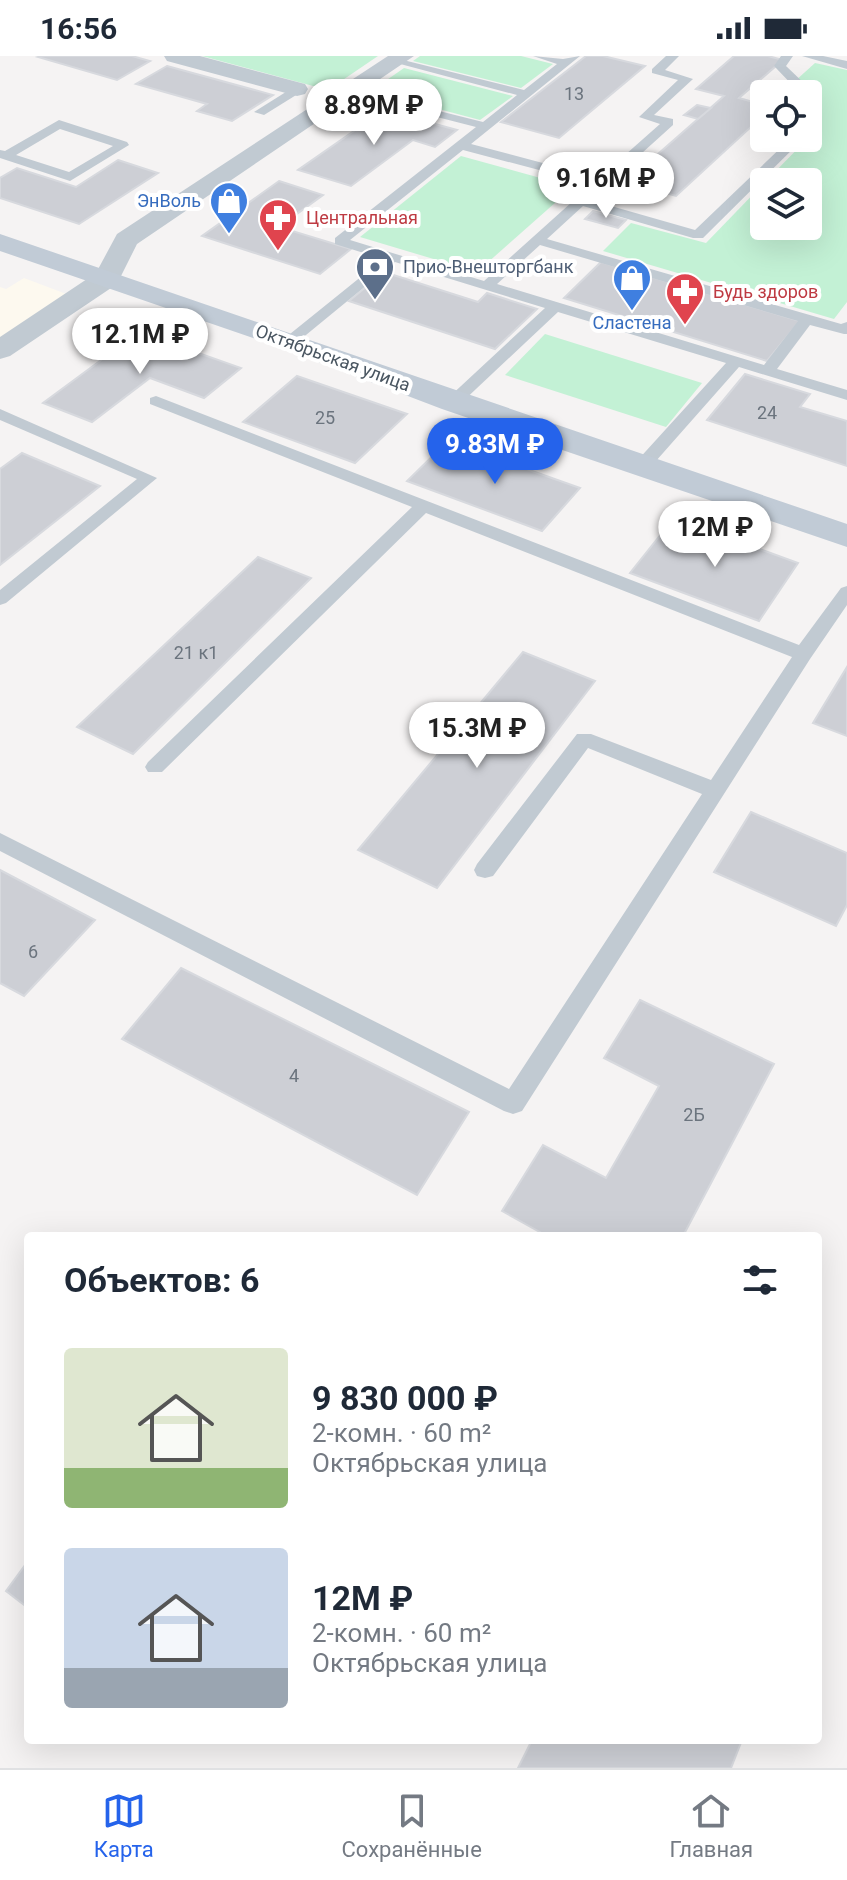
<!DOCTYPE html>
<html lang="ru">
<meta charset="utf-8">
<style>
:root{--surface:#fff;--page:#f6f6f7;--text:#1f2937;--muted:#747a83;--line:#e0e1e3;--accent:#2563eb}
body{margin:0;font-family:Roboto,sans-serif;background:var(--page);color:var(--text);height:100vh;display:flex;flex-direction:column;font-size:30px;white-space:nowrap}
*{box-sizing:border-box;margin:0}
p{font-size:26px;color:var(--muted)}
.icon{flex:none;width:44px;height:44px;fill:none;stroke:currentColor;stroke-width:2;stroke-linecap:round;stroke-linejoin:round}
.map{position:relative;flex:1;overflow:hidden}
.details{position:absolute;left:24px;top:1176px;width:798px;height:512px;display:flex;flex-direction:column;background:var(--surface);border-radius:8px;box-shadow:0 8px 32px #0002}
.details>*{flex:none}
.fabs{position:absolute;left:750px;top:24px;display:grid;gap:16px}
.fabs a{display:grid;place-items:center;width:72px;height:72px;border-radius:8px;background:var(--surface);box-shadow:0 8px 32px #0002;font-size:40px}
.price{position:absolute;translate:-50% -68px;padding:0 18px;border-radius:28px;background:#fff;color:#222;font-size:26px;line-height:52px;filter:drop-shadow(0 2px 4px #0008)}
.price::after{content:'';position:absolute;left:50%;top:48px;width:24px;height:18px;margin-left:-12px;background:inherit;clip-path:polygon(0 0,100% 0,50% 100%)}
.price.active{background:var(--accent);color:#fff}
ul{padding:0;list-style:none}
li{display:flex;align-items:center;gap:24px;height:200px;padding:0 40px}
li span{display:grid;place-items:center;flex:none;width:224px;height:160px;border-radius:8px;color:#555}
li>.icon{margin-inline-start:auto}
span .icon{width:96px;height:96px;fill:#fffc;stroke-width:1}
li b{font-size:34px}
h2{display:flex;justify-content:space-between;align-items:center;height:96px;padding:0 40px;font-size:34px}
.status{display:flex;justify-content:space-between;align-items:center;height:56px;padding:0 40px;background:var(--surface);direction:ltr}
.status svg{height:22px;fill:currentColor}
.tab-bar{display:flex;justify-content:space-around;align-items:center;height:112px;border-top:2px solid var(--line);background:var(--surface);font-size:22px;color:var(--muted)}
.tab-bar a{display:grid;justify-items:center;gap:4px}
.tab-bar .active{color:var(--accent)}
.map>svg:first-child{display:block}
.commercial{fill:#fdf9ef}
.green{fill:#c3f1d5}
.building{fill:#cdcfd5;stroke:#d7d9de;stroke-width:2}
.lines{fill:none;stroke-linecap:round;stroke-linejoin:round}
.lane{fill:#c1cad2;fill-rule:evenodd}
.street{fill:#c1cad2;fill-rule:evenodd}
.secondary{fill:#c1cbd6;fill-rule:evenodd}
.labels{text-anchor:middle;stroke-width:8;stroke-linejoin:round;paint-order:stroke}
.number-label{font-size:18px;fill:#6b747e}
.far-shop-label{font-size:18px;fill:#366cbe;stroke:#fff;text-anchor:end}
.far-health-label{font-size:18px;fill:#be3a42;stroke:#fff;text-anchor:start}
.far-service-label{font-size:18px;fill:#4e5e75;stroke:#fff;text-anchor:start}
.far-street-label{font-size:18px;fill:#4a5661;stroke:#fff}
</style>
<div class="status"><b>16:56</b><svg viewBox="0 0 49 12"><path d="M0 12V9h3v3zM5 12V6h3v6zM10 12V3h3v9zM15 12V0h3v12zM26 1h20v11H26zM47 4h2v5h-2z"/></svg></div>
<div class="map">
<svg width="847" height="1712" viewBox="0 0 847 1712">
<rect width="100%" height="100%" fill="#f5f3f3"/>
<polygon class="commercial" points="24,222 69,239 0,285 0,231 6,233"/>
<g class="green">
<polygon points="202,0 378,0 328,34"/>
<polygon points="420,0 521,0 553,8 521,32 413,5"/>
<polygon points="815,7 847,14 847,246 834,263 603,195 631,167 706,187 764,127 764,170 808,170 808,126 765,126 814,76 808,73 808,44 818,33 794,26"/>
<polygon points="404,12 513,40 480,64 371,35"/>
<polygon points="461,100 573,131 477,216 360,181"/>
<polygon points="545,278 702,327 666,371 505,319"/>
</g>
<g class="building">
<polygon points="41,0 132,0 150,5 117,24 38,1"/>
<polygon points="586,0 603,0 645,10 559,82 501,66"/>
<polygon points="734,0 768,0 783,4 739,42 764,49 764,59 676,140 626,126 724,40 696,33"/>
<polygon points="167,10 273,39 232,65 197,55 207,48 136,28"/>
<polygon points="697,49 711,52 698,63 684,59"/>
<polygon points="384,54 457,74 435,91 413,84 351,130 298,114"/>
<polygon points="118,104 158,117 79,168 0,142 0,122 17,112 76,131"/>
<polygon points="279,125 323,139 279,171 351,193 320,218 202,180"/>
<polygon points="593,155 626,164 618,172 585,163"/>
<polygon points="601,206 800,265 767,305 564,242"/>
<polygon points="384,216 478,246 487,237 537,253 495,293 349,245"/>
<polygon points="139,276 241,312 204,342 150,322 92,366 43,347"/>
<polygon points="745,318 810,338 800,351 847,365 847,410 707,364"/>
<polygon points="297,320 407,358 355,407 243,366"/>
<polygon points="448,385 580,432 542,475 407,425"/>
<polygon points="22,397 100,430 0,509 0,413"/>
<polygon points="674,462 798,507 759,565 630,517"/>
<polygon points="258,501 311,522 133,698 77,671"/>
<polygon points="523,596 595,625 437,832 358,794"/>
<polygon points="847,611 847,680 813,667"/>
<polygon points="751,756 847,797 847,849 836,870 714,816"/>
<polygon points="0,814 95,864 24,940 0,927"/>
<polygon points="181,912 469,1056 417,1139 122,983"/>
<polygon points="640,944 774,1008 683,1180 547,1180 502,1155 543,1089 606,1122 659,1030 604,1002"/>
<polygon points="28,1505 28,1552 6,1535"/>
<polygon points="532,1684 742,1684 731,1712 518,1712"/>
</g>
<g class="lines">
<g class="lane">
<path d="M 533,0 L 563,3 L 580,0 L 471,88 L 599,122 L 660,68 L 639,61 L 678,24 L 652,17 L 652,13 L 666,0 L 679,0 L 665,14 L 693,23 L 654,59 L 673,63 L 673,69 L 590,144 L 695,174 L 791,82 L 804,82 L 703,182 L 693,182 L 583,150 L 547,183 L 841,268 L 847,266 L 847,278 L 844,278 L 810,269 L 777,313 L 847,334 L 847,344 L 739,311 L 648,414 L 636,414 L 634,410 L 636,406 L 726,307 L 558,256 L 459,349 L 447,349 L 447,343 L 545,252 L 395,206 L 295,288 L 285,288 L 285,282 L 383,203 L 335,188 L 335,182 L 476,71 L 347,38 L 347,32 L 483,66 L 517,39 L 389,5 L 395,2 L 524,34 L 557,8 ZM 463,94 L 592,128 L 484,225 L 350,184 ZM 540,189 L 798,265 L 764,309 L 497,228 Z"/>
<polygon points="781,0 793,0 786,10 809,32 808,39 796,38 798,35 776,12 774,10"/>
<polygon points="802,0 823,0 847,5 847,13"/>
<polygon points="297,29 303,33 301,36 264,59 254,56"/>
<path d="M 59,64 L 127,86 L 129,89 L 70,125 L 0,102 L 0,94 L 5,95 ZM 60,73 L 113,90 L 69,116 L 16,99 Z"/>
<polygon points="156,340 799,589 841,532 847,530 847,549 810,603 522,1055 513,1058 504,1055 0,795 0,777 509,1033 702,738 588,692 493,820 485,822 477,820 474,814 477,808 577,678 591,678 711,724 792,601 426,457 162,716 148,716 145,711 148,706 412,451 150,348 150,342"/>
<polygon points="0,353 157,422 6,547 0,549 0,534 137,423 0,364"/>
</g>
<g class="street">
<polygon points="164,0 200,0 305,28 308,33 305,38 297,40 167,5"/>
<polygon points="388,0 414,0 137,188 117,228 10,300 0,303 0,281 96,217 117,178"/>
</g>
<polygon class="secondary" points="0,178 847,468 847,491 442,353 279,291 0,195"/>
</g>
<defs>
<symbol id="shop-pin" viewBox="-11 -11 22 30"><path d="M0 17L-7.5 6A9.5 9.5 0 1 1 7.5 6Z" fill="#3f7fe0" stroke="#fff"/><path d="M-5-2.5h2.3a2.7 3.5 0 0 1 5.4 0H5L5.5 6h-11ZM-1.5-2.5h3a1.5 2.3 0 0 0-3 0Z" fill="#fff"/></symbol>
<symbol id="pharmacy-pin" viewBox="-11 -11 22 30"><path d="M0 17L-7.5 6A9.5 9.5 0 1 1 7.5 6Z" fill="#e0444e" stroke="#fff"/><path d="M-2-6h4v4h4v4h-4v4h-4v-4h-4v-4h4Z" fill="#fff"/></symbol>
<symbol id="bank-pin" viewBox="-11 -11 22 30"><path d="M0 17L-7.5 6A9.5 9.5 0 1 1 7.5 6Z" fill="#5c6f8a" stroke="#fff"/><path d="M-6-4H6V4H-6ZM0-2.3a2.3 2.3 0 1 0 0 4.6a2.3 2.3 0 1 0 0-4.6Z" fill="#fff"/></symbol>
</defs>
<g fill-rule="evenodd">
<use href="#shop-pin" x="207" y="123" width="44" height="60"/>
<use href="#pharmacy-pin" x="256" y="140" width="44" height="60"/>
<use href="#bank-pin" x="353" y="189" width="44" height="60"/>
<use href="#shop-pin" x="610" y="200" width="44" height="60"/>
<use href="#pharmacy-pin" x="663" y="214" width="44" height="60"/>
</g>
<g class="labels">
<g class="number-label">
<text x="574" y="44">13</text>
<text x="767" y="363">24</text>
<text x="325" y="368">25</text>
<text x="196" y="603">21 к1</text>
<text x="33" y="902">6</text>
<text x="294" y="1026">4</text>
<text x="694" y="1065">2Б</text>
</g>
<g class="far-shop-label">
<text x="201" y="151">ЭнВоль</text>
<text x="632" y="273" text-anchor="middle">Сластена</text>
</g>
<g class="far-health-label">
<text x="306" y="168">Центральная</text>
<text x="713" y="242">Будь здоров</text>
</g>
<g class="far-service-label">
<text x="403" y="217">Прио-Внешторгбанк</text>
</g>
<g class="far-street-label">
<text transform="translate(333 302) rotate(20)" y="6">Октябрьская улица</text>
</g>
</g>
</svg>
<div class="fabs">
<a><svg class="icon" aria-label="locate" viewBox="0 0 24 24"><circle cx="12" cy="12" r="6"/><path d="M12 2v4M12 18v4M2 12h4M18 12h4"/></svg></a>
<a><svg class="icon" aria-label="layers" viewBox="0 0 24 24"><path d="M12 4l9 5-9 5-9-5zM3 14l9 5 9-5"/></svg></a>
</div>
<b class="price" style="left:374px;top:91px">8.89M ₽</b>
<b class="price" style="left:606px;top:164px">9.16M ₽</b>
<b class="price" style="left:140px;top:320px">12.1M ₽</b>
<b class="price active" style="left:495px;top:430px">9.83M ₽</b>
<b class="price" style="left:715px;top:513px">12M ₽</b>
<b class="price" style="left:477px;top:714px">15.3M ₽</b>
<section class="details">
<h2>Объектов: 6<svg class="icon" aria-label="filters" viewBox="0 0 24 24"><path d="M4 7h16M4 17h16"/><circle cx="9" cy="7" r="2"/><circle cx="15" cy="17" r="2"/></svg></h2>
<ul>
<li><span style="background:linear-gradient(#dfe7d0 75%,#8fb573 0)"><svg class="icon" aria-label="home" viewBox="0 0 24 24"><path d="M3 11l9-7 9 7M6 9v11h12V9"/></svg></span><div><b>9 830 000 ₽</b><p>2-комн. · 60 m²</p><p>Октябрьская улица</p></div></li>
<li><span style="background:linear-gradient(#c9d6e8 75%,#9aa5b1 0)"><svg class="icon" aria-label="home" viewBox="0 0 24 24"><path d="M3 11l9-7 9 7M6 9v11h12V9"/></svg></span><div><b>12M ₽</b><p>2-комн. · 60 m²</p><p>Октябрьская улица</p></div></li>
</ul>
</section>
</div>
<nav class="tab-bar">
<a class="active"><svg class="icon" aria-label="map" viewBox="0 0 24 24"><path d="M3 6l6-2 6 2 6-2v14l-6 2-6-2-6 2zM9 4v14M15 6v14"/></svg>Карта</a>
<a><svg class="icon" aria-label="saved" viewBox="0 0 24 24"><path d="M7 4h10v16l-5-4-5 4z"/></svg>Сохранённые</a>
<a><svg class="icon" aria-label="home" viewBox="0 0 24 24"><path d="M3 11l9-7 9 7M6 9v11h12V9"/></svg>Главная</a>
</nav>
